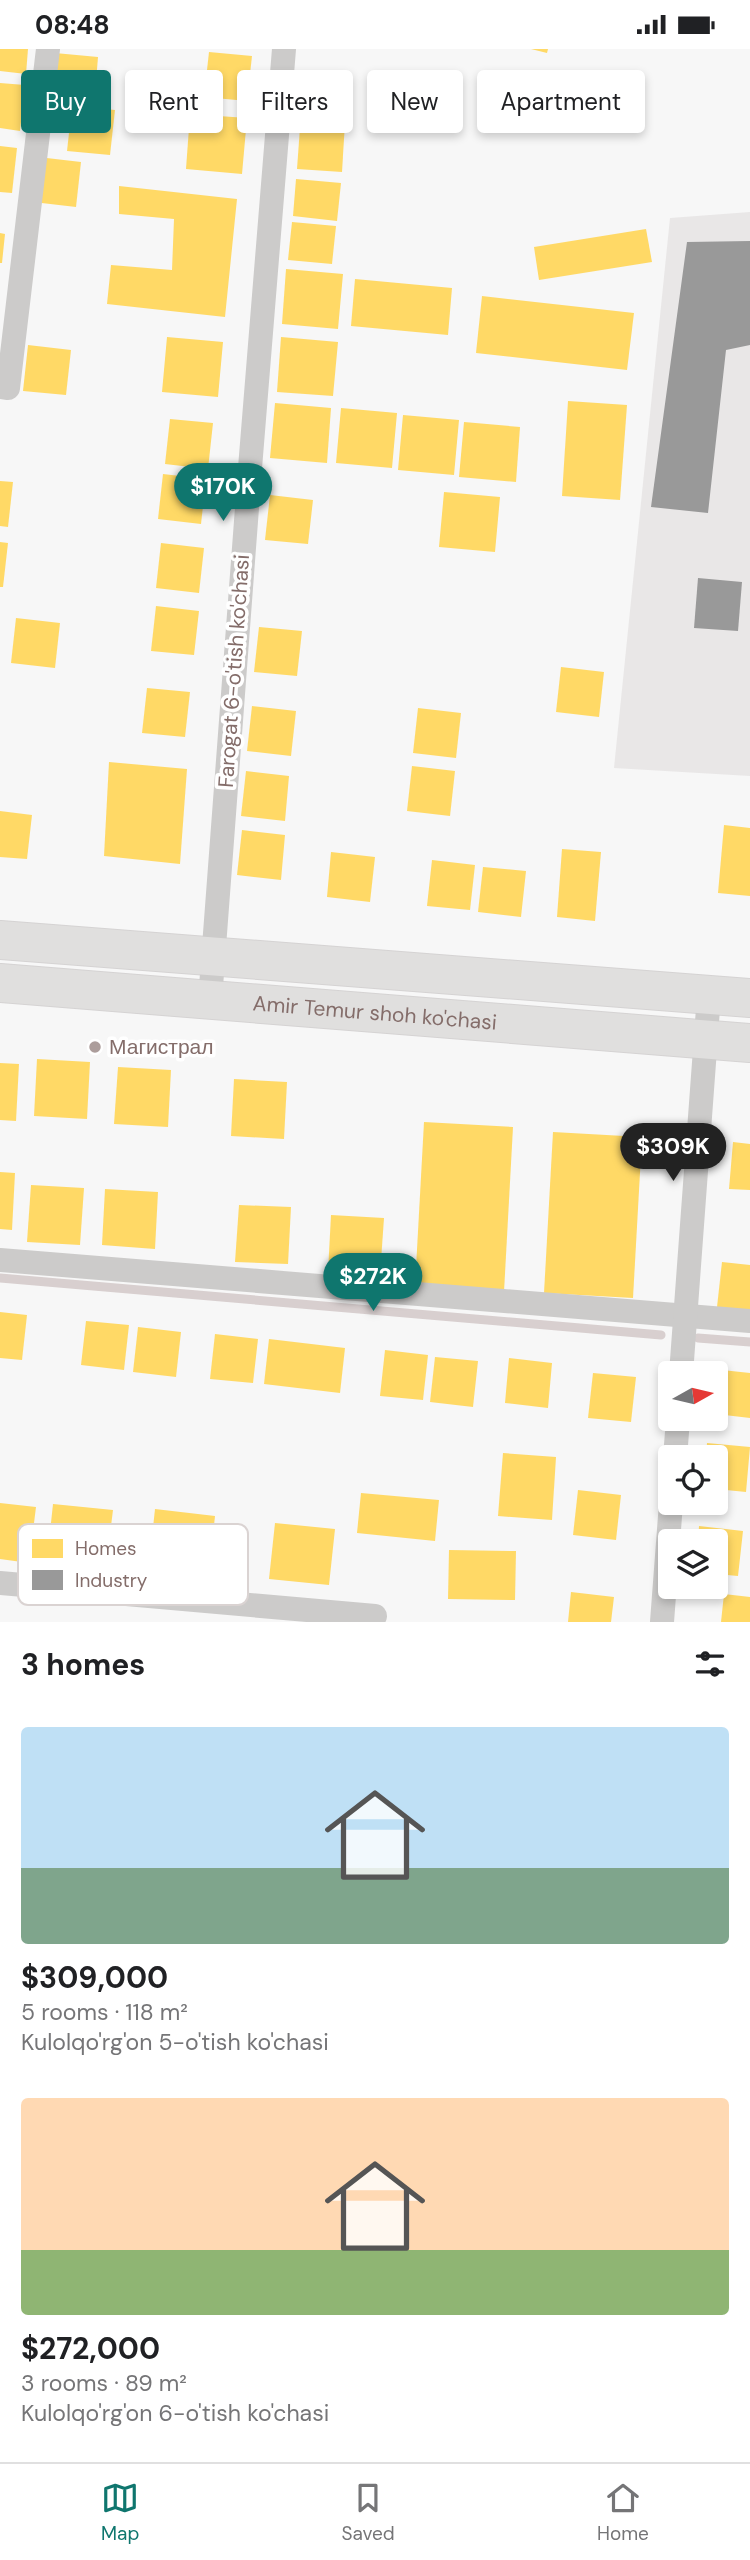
<!DOCTYPE html>
<meta charset="utf-8">
<style>
:root{--surface:#fff;--page:#f6f6f6;--text:#202124;--muted:#757577;--line:#e0e0e0;--accent:#0f766e}
body{margin:0;font-family:"DM Sans",sans-serif;background:var(--page);color:var(--text);height:100vh;display:flex;flex-direction:column;font-size:26px;white-space:nowrap}
*{box-sizing:border-box;margin:0}
p{font-size:23px;color:var(--muted)}
.icon{flex:none;width:38px;height:38px;fill:none;stroke:currentColor;stroke-width:2;stroke-linecap:round;stroke-linejoin:round}
.map{position:relative;height:1573px;overflow:hidden}
.sheet{display:flex;flex-direction:column;background:var(--surface);flex:1}
.sheet>*{flex:none}
.top-card{position:absolute;left:21px;top:21px;width:709px;height:63px;display:flex;gap:14px}
.needle{width:46px;rotate:82deg}
.controls{position:absolute;left:658px;top:1312px;display:grid;gap:14px}
.controls a{display:grid;place-items:center;width:70px;height:70px;border-radius:7px;background:var(--surface);box-shadow:0 4px 10px #0003;font-size:35px}
.price{position:absolute;translate:-50% -60px;padding:0 16px;border-radius:24px;background:var(--accent);color:#fff;font-size:23px;line-height:46px;filter:drop-shadow(0 2px 4px #0008)}
.price::after{content:'';position:absolute;left:50%;top:42px;width:21px;height:16px;margin-left:-10px;background:inherit;clip-path:polygon(0 0,100% 0,50% 100%)}
.price.on{background:#222;color:#fff}
ul{padding:0;list-style:none}
li{display:grid;align-content:center;gap:14px;height:371px;padding:0 21px}
li span{display:grid;place-items:center;height:217px;border-radius:7px;color:#555}
li>.icon{margin-inline-start:auto}
span .icon{width:126px;height:126px;fill:#fffc;stroke-width:1}
li b{font-size:30px}
h2{display:flex;justify-content:space-between;align-items:center;height:84px;padding:0 21px;font-size:30px}
.chip{padding:0 24px;border-radius:7px;background:var(--surface);box-shadow:0 4px 10px #0003;font-size:24px;line-height:63px}
.chip.on{background:var(--accent);color:#fff}
.status{display:flex;justify-content:space-between;align-items:center;height:49px;padding:0 35px;background:var(--surface);direction:ltr}
.status svg{height:19px;fill:currentColor}
.dock{display:flex;justify-content:space-around;align-items:center;height:98px;border-top:2px solid var(--line);background:var(--surface);font-size:19px;color:var(--muted)}
.dock a{display:grid;justify-items:center;gap:4px}
.dock .on{color:var(--accent)}
.map>svg:first-child{display:block}
.built{fill:#e9e7e7}
.homes{fill:#ffd966}
.industry{fill:#999}
.lines{fill:none;stroke-linecap:round;stroke-linejoin:round}
.stream{stroke:#d8cfcf;stroke-width:9}
.primary-casing{stroke:#d5d3d3;stroke-width:40}
.minor{stroke:#cccbca;stroke-width:24}
.primary{stroke:#e0dfde;stroke-width:38}
.poi-dot{fill:#ac9d9b;stroke:#fff;stroke-width:2.5}
.labels{text-anchor:middle;stroke-width:7;stroke-linejoin:round;paint-order:stroke}
.street-label{font-size:21px;fill:#846d6a;stroke:#fff}
.poi-label{font-size:21px;fill:#846d6a;stroke:#fff;text-anchor:start}
.key{fill:#fff;stroke:#dad3d2;stroke-width:2}
.key-label{font-size:19px;fill:#846d6a}
</style>
<div class="status"><b>08:48</b><svg viewBox="0 0 49 12"><path d="M0 12V9h3v3zM5 12V6h3v6zM10 12V3h3v9zM15 12V0h3v12zM26 1h20v11H26zM47 4h2v5h-2z"/></svg></div>
<div class="map">
<svg width="750" height="1573" viewBox="0 0 750 1573">
<rect width="100%" height="100%" fill="#f7f7f7"/>
<polygon class="built" points="750,163 750,727 614,719 670,169"/>
<g class="homes">
<polygon points="0,0 28,0 26,25 0,22"/>
<polygon points="531,0 548,0 547,4"/>
<polygon points="209,3 252,7 247,52 204,48"/>
<polygon points="55,4 98,8 95,45 52,41"/>
<polygon points="0,34 25,36 20,82 0,79"/>
<polygon points="303,37 347,40 342,123 297,120"/>
<polygon points="72,57 115,61 110,106 67,102"/>
<polygon points="190,65 247,69 242,125 186,120"/>
<polygon points="0,97 17,99 12,144 0,143"/>
<polygon points="38,108 81,113 76,158 33,153"/>
<polygon points="296,130 341,134 337,172 293,167"/>
<polygon points="119,137 237,150 225,268 107,255 111,216 172,221 174,170 119,165"/>
<polygon points="292,173 336,177 332,215 288,211"/>
<polygon points="646,180 652,213 539,231 534,198"/>
<polygon points="0,184 5,185 2,214 0,214"/>
<polygon points="286,220 343,225 338,280 282,275"/>
<polygon points="355,230 452,239 448,286 351,277"/>
<polygon points="482,247 634,264 627,321 476,304"/>
<polygon points="167,288 223,293 218,348 162,343"/>
<polygon points="281,288 338,293 333,347 277,343"/>
<polygon points="28,296 71,301 66,346 23,342"/>
<polygon points="568,352 627,356 620,451 562,447"/>
<polygon points="275,354 331,359 327,414 270,409"/>
<polygon points="341,359 397,364 392,419 336,414"/>
<polygon points="403,366 459,371 454,426 398,421"/>
<polygon points="170,370 213,374 208,420 165,415"/>
<polygon points="464,373 520,378 516,433 459,428"/>
<polygon points="163,425 206,430 201,475 158,470"/>
<polygon points="0,432 13,433 8,478 0,477"/>
<polygon points="444,443 500,448 495,503 439,498"/>
<polygon points="270,446 313,451 308,495 265,491"/>
<polygon points="0,493 8,494 3,538 0,538"/>
<polygon points="161,494 204,499 199,544 156,539"/>
<polygon points="156,557 199,562 194,606 151,602"/>
<polygon points="16,569 60,574 55,619 11,614"/>
<polygon points="259,578 302,582 297,627 254,623"/>
<polygon points="561,618 604,623 599,668 556,663"/>
<polygon points="147,639 190,643 185,688 142,684"/>
<polygon points="252,657 296,662 291,707 247,702"/>
<polygon points="418,659 461,664 456,709 413,704"/>
<polygon points="109,713 187,720 180,815 104,807"/>
<polygon points="412,717 455,722 450,767 407,762"/>
<polygon points="246,722 289,727 285,772 241,767"/>
<polygon points="0,762 32,766 27,810 0,808"/>
<polygon points="724,776 750,779 750,847 718,844"/>
<polygon points="242,781 285,786 281,831 237,826"/>
<polygon points="562,800 601,803 595,872 557,868"/>
<polygon points="331,803 375,808 370,853 327,848"/>
<polygon points="432,811 475,816 470,861 427,857"/>
<polygon points="483,818 526,822 521,868 478,863"/>
<polygon points="37,1010 90,1013 87,1070 34,1067"/>
<polygon points="0,1014 19,1015 16,1072 0,1071"/>
<polygon points="118,1018 171,1021 168,1078 114,1075"/>
<polygon points="234,1030 287,1033 284,1090 231,1087"/>
<polygon points="424,1073 513,1078 504,1243 415,1237"/>
<polygon points="553,1083 642,1088 633,1249 544,1244"/>
<polygon points="733,1093 750,1095 750,1141 729,1140"/>
<polygon points="0,1123 15,1124 12,1181 0,1180"/>
<polygon points="31,1136 84,1139 80,1196 27,1193"/>
<polygon points="105,1140 158,1143 155,1200 102,1196"/>
<polygon points="239,1156 291,1158 288,1215 235,1213"/>
<polygon points="331,1166 384,1169 380,1226 328,1223"/>
<polygon points="722,1213 750,1216 750,1262 717,1258"/>
<polygon points="0,1263 27,1266 22,1311 0,1309"/>
<polygon points="86,1272 129,1276 124,1321 81,1316"/>
<polygon points="138,1278 181,1283 176,1328 133,1323"/>
<polygon points="215,1285 258,1290 253,1334 210,1330"/>
<polygon points="269,1290 345,1299 340,1344 264,1335"/>
<polygon points="385,1301 428,1306 423,1351 380,1347"/>
<polygon points="435,1308 478,1312 473,1358 430,1353"/>
<polygon points="509,1309 552,1314 548,1359 505,1354"/>
<polygon points="713,1320 750,1324 750,1369 716,1365 716,1325 712,1325"/>
<polygon points="593,1324 636,1328 631,1373 588,1369"/>
<polygon points="707,1394 750,1398 746,1443 716,1440 716,1409 706,1409"/>
<polygon points="503,1404 556,1408 552,1471 498,1467"/>
<polygon points="578,1441 621,1446 616,1491 573,1486"/>
<polygon points="361,1444 439,1451 435,1492 357,1484"/>
<polygon points="0,1454 36,1458 29,1514 0,1510"/>
<polygon points="53,1455 113,1461 106,1518 47,1511"/>
<polygon points="155,1460 215,1467 209,1523 149,1516"/>
<polygon points="275,1474 335,1480 329,1536 269,1530"/>
<polygon points="699,1477 743,1482 738,1527 716,1525 716,1493 698,1493"/>
<polygon points="449,1501 516,1502 515,1551 448,1550"/>
<polygon points="571,1543 614,1548 611,1573 568,1573"/>
<polygon points="724,1545 750,1548 750,1573 721,1573"/>
</g>
<g class="industry">
<polygon points="750,192 750,296 726,301 708,464 651,458 687,193"/>
<polygon points="698,529 742,533 738,582 694,579"/>
</g>
<g class="lines">
<g class="stream">
<polyline points="0,1229 661,1286"/>
<polyline points="698,1289 750,1293"/>
</g>
<defs>
<g id="primary">
<polyline points="0,891 750,949"/>
<path id="s1" d="M 0,934 L 750,994"/>
</g>
</defs>
<use href="#primary" class="primary-casing"/>
<g class="minor">
<polyline points="0,338 8,339 48,0"/>
<polyline points="210,951 250,419 284,0"/>
<polyline points="0,1211 750,1272"/>
<polyline points="681,1325 709,946"/>
<polyline points="675,1409 678,1370"/>
<polyline points="0,1534 375,1567"/>
<polyline points="662,1573 671,1454"/>
</g>
<use href="#primary" class="primary"/>
</g>
<circle class="poi-dot" cx="95" cy="998" r="7"/>
<g class="labels">
<g class="street-label">
<text transform="translate(234 622) rotate(-86)" y="7">Farogat 6-o'tish ko'chasi</text>
<text dy="7" stroke="none"><textPath href="#s1" startOffset="376">Amir Temur shoh ko'chasi</textPath></text>
</g>
<g class="poi-label">
<text x="109" y="1005">Магистрал</text>
</g>
</g>
<rect x="18" y="1475" width="230" height="81" rx="10" class="key"/>
<rect x="32" y="1490" width="31" height="19" fill="#ffd966"/>
<rect x="32" y="1521" width="31" height="20" fill="#999"/>
<g class="key-label">
<text x="75" y="1506">Homes</text>
<text x="75" y="1538">Industry</text>
</g>
</svg>
<div class="controls">
<a><svg class="needle" viewBox="-14 -14 28 28"><path d="M0-13l5 13h-10z" fill="#e53935"/><path d="M0 13l5-13h-10z" fill="#757577"/></svg></a>
<a><svg class="icon" aria-label="locate" viewBox="0 0 24 24"><circle cx="12" cy="12" r="6"/><path d="M12 2v4M12 18v4M2 12h4M18 12h4"/></svg></a>
<a><svg class="icon" aria-label="layers" viewBox="0 0 24 24"><path d="M12 4l9 5-9 5-9-5zM3 14l9 5 9-5"/></svg></a>
</div>
<b class="price" style="left:223px;top:474px">$170K</b>
<b class="price on" style="left:673px;top:1134px">$309K</b>
<b class="price" style="left:373px;top:1264px">$272K</b>
<div class="top-card">
<a class="chip on">Buy</a>
<a class="chip">Rent</a>
<a class="chip">Filters</a>
<a class="chip">New</a>
<a class="chip">Apartment</a>
</div>
</div>
<section class="sheet">
<h2>3 homes<svg class="icon" aria-label="filters" viewBox="0 0 24 24"><path d="M4 7h16M4 17h16"/><circle cx="9" cy="7" r="2"/><circle cx="15" cy="17" r="2"/></svg></h2>
<ul>
<li><span style="background:linear-gradient(#bfe0f5 65%,#7fa58c 0)"><svg class="icon" aria-label="home" viewBox="0 0 24 24"><path d="M3 11l9-7 9 7M6 9v11h12V9"/></svg></span><div><b>$309,000</b><p>5 rooms · 118 m²</p><p>Kulolqo'rg'on 5-o'tish ko'chasi</p></div></li>
<li><span style="background:linear-gradient(#ffd9b3 70%,#8fb573 0)"><svg class="icon" aria-label="home" viewBox="0 0 24 24"><path d="M3 11l9-7 9 7M6 9v11h12V9"/></svg></span><div><b>$272,000</b><p>3 rooms · 89 m²</p><p>Kulolqo'rg'on 6-o'tish ko'chasi</p></div></li>
</ul>
</section>
<nav class="dock">
<a class="on"><svg class="icon" aria-label="map" viewBox="0 0 24 24"><path d="M3 6l6-2 6 2 6-2v14l-6 2-6-2-6 2zM9 4v14M15 6v14"/></svg>Map</a>
<a><svg class="icon" aria-label="saved" viewBox="0 0 24 24"><path d="M7 4h10v16l-5-4-5 4z"/></svg>Saved</a>
<a><svg class="icon" aria-label="home" viewBox="0 0 24 24"><path d="M3 11l9-7 9 7M6 9v11h12V9"/></svg>Home</a>
</nav>
